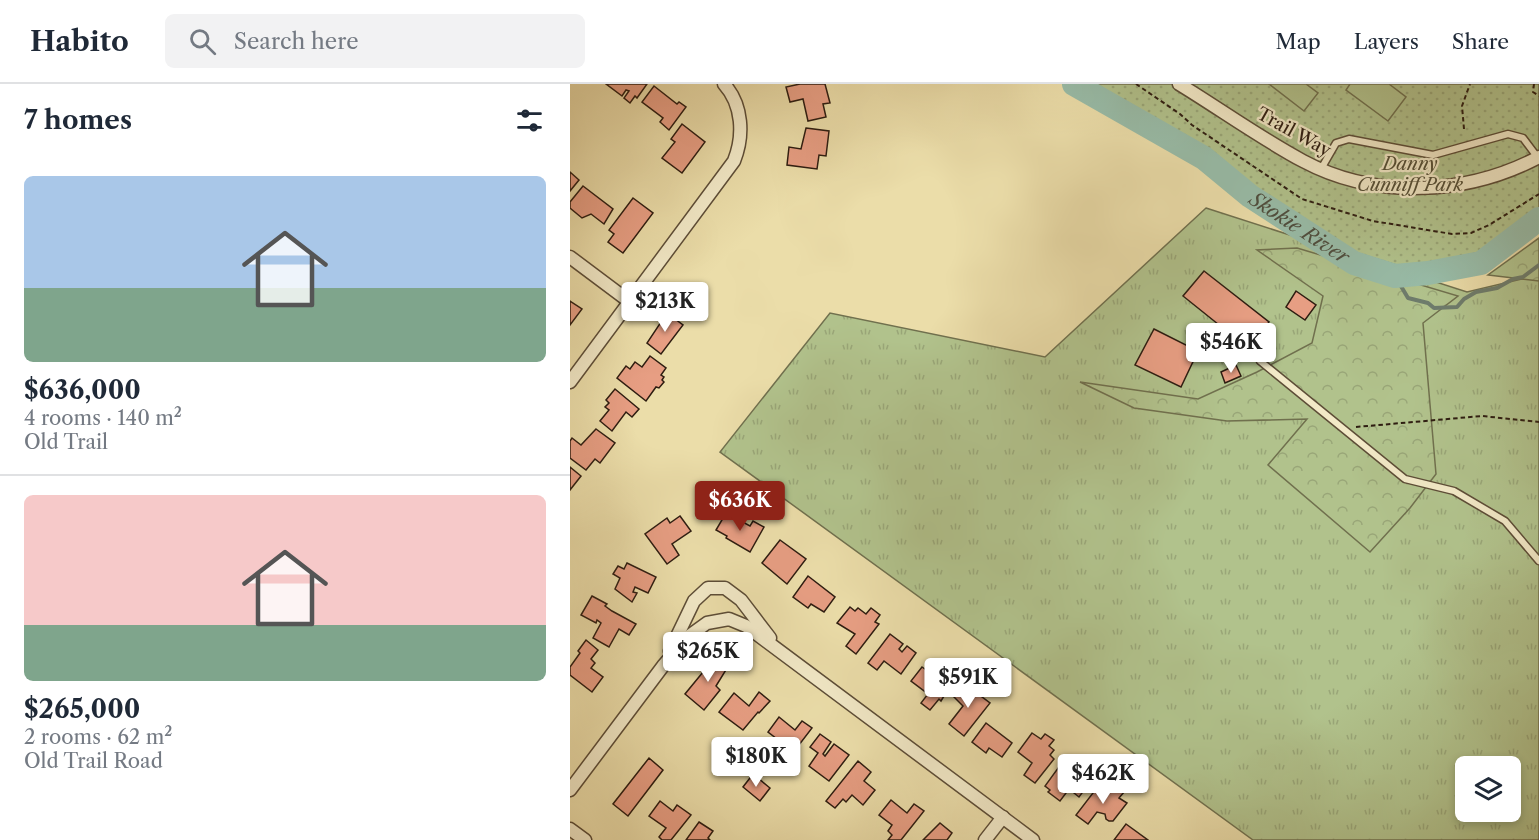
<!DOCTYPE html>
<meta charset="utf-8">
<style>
:root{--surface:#fff;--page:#f2f2f3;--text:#1f2937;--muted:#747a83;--line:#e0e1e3;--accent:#8f2418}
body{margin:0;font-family:"Libre Caslon Text",serif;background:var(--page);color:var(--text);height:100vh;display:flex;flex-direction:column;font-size:22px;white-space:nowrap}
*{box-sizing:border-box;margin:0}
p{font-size:20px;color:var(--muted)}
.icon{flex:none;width:33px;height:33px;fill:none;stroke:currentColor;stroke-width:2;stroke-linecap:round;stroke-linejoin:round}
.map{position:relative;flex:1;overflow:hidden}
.panel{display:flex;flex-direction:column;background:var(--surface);width:570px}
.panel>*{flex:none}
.buttons{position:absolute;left:885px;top:672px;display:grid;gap:12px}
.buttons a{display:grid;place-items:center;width:66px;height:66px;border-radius:9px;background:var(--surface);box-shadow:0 3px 9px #0003;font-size:30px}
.price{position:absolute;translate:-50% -51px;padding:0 14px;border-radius:6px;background:#fff;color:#222;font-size:20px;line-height:39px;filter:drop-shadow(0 2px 3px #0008)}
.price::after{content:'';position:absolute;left:50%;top:36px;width:18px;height:14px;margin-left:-9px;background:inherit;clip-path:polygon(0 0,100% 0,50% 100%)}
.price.on{background:var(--accent);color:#fff}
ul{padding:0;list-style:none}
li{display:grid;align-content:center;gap:12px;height:318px;padding:0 24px}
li+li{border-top:2px solid var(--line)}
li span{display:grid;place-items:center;height:186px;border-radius:9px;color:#555}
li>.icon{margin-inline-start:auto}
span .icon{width:108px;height:108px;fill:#fffc;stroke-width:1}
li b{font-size:26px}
h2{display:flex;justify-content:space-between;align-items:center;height:72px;padding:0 24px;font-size:26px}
header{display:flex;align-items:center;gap:36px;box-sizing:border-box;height:84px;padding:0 30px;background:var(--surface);border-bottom:2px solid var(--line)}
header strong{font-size:28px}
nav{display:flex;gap:33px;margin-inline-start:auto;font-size:21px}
.search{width:420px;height:54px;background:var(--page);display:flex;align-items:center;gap:15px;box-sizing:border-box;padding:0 21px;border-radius:9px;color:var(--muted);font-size:22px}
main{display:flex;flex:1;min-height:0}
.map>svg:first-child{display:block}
.grass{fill:url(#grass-tufts);stroke:#70704e;stroke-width:1.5;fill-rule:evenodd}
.forest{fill:url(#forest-crowns);stroke:#70704e;stroke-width:1.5}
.park{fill:url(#park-dots);stroke:#70704e;stroke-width:1.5}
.garden{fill:#b1c28c;stroke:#70704e;stroke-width:1.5}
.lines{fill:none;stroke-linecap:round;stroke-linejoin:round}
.stream{stroke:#6e7c6c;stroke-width:4}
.river{stroke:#98bca8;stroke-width:24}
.building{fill:#e79e83;stroke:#2e1d11;stroke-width:1.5}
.lane-casing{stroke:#5d4d37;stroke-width:9}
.street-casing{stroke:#5d4d37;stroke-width:15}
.path{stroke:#2e1d11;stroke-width:2;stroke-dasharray:4.5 3;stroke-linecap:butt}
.lane{stroke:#f2e9c7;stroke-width:6}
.street{stroke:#f2e9c7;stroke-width:12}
.labels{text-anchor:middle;stroke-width:4.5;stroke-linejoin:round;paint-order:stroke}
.street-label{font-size:18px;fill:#2e1d11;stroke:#f2e9c7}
.park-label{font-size:18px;font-style:italic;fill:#554f36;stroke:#f2e9c7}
.water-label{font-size:20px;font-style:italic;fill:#4e4d3e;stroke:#f2e9c7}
</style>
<header>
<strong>Habito</strong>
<div class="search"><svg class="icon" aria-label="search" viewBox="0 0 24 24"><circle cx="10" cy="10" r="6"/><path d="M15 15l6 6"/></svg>Search here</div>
<nav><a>Map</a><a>Layers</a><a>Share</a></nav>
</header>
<main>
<section class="panel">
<h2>7 homes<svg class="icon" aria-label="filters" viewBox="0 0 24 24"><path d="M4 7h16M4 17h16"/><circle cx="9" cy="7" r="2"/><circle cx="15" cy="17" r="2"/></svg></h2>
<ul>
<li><span style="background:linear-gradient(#a9c7e8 60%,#7fa58c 0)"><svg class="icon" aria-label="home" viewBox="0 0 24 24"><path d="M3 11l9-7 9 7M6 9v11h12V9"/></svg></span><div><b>$636,000</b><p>4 rooms · 140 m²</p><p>Old Trail</p></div></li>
<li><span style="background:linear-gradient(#f6c9c9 70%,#7fa58c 0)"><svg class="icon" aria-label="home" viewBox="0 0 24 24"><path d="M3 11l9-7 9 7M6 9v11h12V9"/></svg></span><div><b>$265,000</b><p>2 rooms · 62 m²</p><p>Old Trail Road</p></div></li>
</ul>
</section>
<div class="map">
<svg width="969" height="756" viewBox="0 0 969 756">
<defs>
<pattern id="grass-tufts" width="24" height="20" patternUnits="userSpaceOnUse" patternTransform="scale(1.5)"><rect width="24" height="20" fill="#b1c28c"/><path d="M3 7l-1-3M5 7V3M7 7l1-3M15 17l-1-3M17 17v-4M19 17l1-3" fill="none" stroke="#99a678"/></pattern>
<pattern id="forest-crowns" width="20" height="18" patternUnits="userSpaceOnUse" patternTransform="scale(1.5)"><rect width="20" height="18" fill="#b1c28c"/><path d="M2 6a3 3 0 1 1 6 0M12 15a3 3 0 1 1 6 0" fill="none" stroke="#99a678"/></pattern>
<pattern id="park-dots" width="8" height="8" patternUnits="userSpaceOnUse" patternTransform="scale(1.5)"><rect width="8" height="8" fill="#b1c28c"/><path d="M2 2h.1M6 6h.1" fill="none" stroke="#99a678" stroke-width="1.8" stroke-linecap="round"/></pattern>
</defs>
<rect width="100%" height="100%" fill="#ebdda9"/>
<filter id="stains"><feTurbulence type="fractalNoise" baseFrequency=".00333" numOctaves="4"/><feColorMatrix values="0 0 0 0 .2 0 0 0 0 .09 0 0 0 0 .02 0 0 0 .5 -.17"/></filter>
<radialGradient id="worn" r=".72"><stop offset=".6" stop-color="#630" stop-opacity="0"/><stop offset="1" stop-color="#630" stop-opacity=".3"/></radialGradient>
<path class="grass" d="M 636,124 L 897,208 L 969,191 L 969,756 L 683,756 L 150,368 L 260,229 L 475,273 ZM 896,682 L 940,682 L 940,728 L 896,728 Z"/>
<g class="forest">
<polygon points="969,154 969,197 918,191"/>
<polygon points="727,164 888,212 853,239 866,390 840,424 800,468 698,381 737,335 657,337 564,324 510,298 628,315 687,288 742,259 753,212 687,166"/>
</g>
<polygon class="park" points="516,0 969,0 969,131 920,166 836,184 771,164"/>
<g class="garden">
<polygon points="699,0 736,0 748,9 734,27"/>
<polygon points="780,0 819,0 836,13 818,37 776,6"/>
</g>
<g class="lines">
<polyline class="stream" points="825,192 838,214 858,219 864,224 887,223 894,215 906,208 927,204 943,195 953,193 969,181"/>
<path class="river" id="s1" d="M 504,0 L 634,74 L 680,112 L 784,179 L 825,192 L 858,189 L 911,179 L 969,135"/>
</g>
<g class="building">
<polygon points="36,0 77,0 67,14 65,12 60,19 54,14 59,7 56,6 52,12"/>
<polygon points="230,0 255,0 260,19 253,20 256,33 238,37 233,15 220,18 216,3"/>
<polygon points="84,2 107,20 109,18 116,23 99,46 90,38 93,34 72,18"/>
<polygon points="112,40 135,58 112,89 92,74 105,58 101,55"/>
<polygon points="236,44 259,47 256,72 249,71 247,85 217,81 219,63 231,65"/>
<polygon points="0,88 9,96 0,107"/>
<polygon points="13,102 43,125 34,140 21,130 12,134 0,124 0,118"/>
<polygon points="63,114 83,129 53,169 38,158 44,150 39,146"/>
<polygon points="634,187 699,238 679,265 613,212"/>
<polygon points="726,207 746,221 735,236 716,223"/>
<polygon points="0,217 12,225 0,241"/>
<polygon points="97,229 113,241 91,270 77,259"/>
<polygon points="584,245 628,267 611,303 565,281"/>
<polygon points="80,272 96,284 91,291 94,293 92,296 94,298 89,304 86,303 76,317 47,294 56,282 60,285 65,278 72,283"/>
<polygon points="666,281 671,292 655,299 651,288"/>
<polygon points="45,305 69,325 62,333 56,328 42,347 30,337 39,326 35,323 39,319 36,316"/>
<polygon points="26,345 45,359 30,379 25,375 16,386 0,374 0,357 2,354 11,361"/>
<polygon points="0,383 11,392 0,406"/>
<polygon points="156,429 180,442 183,437 194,443 180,468 156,454 157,452 146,446"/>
<polygon points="110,432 121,447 102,460 109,471 97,480 75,450 97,434 100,439"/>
<polygon points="210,456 236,475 217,500 192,479"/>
<polygon points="57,479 86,493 78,509 65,503 63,508 67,509 62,518 45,505 50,494 43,490 48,482 54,485"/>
<polygon points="238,492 265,513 254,528 241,520 238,524 223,513"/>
<polygon points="22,512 37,520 35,522 42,527 66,540 59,551 49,545 39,563 23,554 31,539 27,536 26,539 11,531"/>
<polygon points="280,523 285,527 288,524 296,530 301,524 310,531 305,538 309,540 286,570 276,562 285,550 267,539"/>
<polygon points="320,550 333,560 329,565 332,568 337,562 346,569 331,590 314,577 307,586 298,579"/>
<polygon points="16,556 28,566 21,575 25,579 21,584 33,593 22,608 0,591 0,583 10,569 8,567"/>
<polygon points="147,571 159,581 146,602 150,606 134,626 115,610"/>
<polygon points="352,583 365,592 370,586 383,597 373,611 374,612 371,617 369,615 360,626 351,619 358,610 341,597"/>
<polygon points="392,598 420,619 394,652 379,640 393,622 382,611"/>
<polygon points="189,608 200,617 189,629 188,628 173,646 149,628 164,609 179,622"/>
<polygon points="209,633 225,646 232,637 242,644 219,674 206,664 211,658 198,648"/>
<polygon points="416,639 442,659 432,673 419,664 416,669 402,658"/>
<polygon points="462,649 471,655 475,650 484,656 479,662 484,666 480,671 484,675 465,699 454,691 462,679 448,668"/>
<polygon points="250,650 261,658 253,670 255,672 264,660 279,671 259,697 239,682 248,669 240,663"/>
<polygon points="79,674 93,686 58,732 43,720"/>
<polygon points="494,676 520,692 515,699 518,701 509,713 499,705 490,717 478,708 480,706 475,702"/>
<polygon points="288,677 301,688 294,697 305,706 293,721 282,711 276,718 273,715 265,724 256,717"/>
<polygon points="183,690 200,704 190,717 173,703"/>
<polygon points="545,701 554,708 549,714 557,719 543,737 539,737 536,735 535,730 527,728 518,740 506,731 526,705 530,708 534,702 540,707"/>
<polygon points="321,716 337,729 344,720 354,727 331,756 318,756 322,751 318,747 322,741 309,731"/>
<polygon points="90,717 103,727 107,721 121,731 101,756 92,756 89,753 96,744 79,732"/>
<polygon points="129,738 143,747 138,754 140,756 116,756"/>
<polygon points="370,739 382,749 377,756 353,756"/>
<polygon points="556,740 578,756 544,756"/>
</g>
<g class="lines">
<defs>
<g id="lane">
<polyline points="751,85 766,59 779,55 863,71 938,50 953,54 968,74"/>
<polyline points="690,277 835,395 884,407 935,437 969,477"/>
</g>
<g id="street">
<path d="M 609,0 C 650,25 690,54 733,77 C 806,116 897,111 969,73"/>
<polyline points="0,173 60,218"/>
<path d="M 0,298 L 164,77 C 174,52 173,21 154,0"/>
<polyline points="100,567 124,517 138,504 155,504 171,516 200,554"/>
<polyline points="0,706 93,582 119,552 137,539 159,535 176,542 463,756"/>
<polyline points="0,745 15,756"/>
<polyline points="415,756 433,733"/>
</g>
</defs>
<use href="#lane" class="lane-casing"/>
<use href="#street" class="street-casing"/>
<g class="path">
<polyline points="566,0 610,30 622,41 732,115 803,137 882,150 901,149 919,141 969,110"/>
<polyline points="964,0 963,8 969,12"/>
<polyline points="894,45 892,22 900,0"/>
<polyline points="786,343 912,332 969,338"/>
</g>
<use href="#lane" class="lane"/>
<use href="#street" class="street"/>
</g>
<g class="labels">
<g class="street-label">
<text transform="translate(724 48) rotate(29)" y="6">Trail Way</text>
</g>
<g class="park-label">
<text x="840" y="86">Danny<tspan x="840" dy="21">Cunniff Park</tspan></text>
</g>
<g class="water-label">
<text dy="7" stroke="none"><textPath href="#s1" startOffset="268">Skokie River</textPath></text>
</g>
</g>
<rect width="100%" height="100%" filter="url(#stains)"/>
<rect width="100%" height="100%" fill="url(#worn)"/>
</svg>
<div class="buttons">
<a><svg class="icon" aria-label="layers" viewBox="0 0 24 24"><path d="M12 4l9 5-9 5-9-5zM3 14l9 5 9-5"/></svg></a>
</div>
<b class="price" style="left:95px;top:249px">$213K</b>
<b class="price" style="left:661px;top:290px">$546K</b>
<b class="price on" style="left:170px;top:448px">$636K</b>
<b class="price" style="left:138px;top:599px">$265K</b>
<b class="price" style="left:398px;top:625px">$591K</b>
<b class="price" style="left:186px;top:704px">$180K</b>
<b class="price" style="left:533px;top:721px">$462K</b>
</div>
</main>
